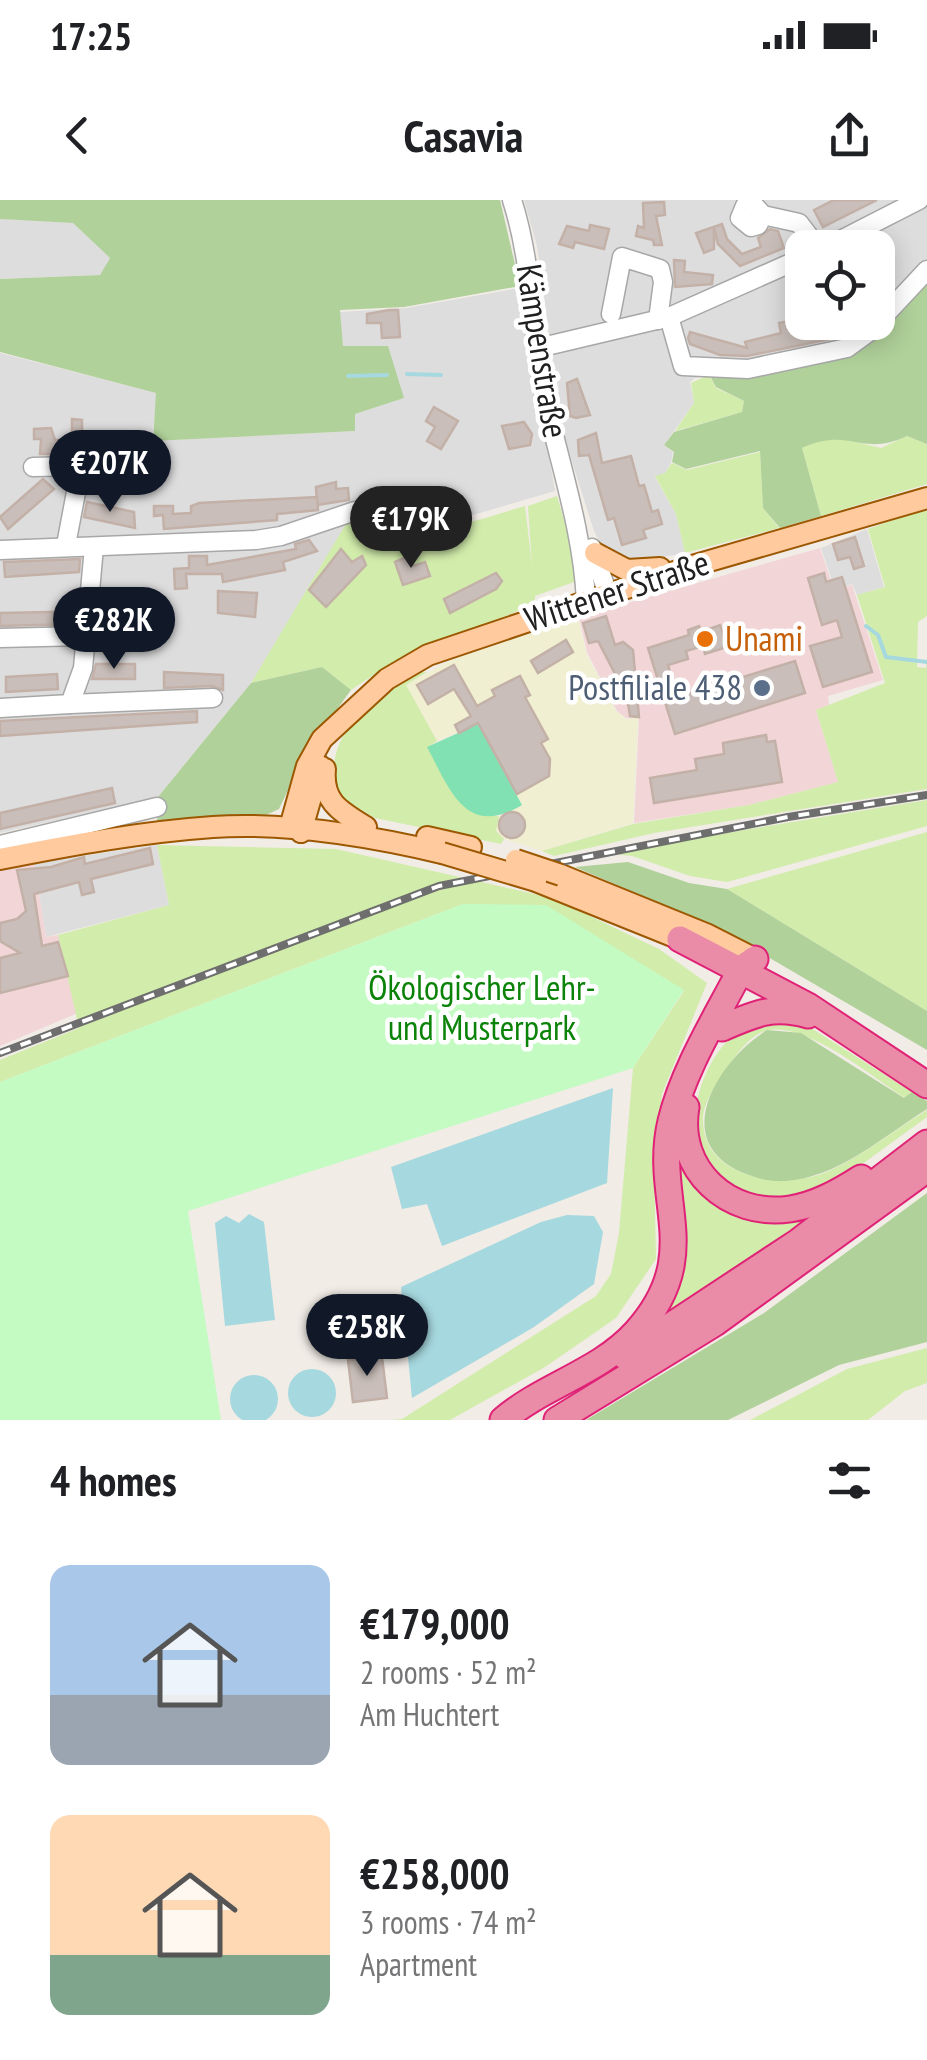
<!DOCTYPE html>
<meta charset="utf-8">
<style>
:root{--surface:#fff;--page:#f6f6f6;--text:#202124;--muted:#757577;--accent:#111827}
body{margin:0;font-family:"PT Sans Narrow",sans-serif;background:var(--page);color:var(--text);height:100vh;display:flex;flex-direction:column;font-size:38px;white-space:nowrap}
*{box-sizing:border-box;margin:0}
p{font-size:32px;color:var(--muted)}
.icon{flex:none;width:55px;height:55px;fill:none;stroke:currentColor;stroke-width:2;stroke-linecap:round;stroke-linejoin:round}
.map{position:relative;height:1220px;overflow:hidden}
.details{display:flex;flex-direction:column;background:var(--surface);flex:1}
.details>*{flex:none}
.tools{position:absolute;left:785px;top:30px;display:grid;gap:20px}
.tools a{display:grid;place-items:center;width:110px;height:110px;border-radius:20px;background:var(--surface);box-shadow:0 5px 25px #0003;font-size:50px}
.price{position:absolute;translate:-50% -85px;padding:0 22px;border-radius:35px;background:var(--accent);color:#fff;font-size:32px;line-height:65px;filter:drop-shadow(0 2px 5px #0008)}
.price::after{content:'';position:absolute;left:50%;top:60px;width:30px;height:22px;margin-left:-15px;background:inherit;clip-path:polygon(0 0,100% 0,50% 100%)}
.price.on{background:#222;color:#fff}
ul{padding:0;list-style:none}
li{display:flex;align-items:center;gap:30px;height:250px;padding:0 50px}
li span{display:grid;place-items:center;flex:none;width:280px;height:200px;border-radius:20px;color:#555}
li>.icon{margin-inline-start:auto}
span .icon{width:120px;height:120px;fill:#fffc;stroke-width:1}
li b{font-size:42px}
h2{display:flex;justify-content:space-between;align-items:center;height:120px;padding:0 50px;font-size:42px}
.status{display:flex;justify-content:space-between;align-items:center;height:70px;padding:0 50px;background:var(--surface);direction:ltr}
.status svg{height:28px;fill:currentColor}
header{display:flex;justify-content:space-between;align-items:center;height:130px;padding:0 50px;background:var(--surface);font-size:45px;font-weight:600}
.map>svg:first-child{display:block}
.residential{fill:#dedddd;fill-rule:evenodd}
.commercial{fill:#f2d5d7}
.farmland{fill:#f0efd1}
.grass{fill:#d2ecab}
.forest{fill:#b0d19a}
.park{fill:#c4fbc3}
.pitch{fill:#82e1b3}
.water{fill:#a6d8df}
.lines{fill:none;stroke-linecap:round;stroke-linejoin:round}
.stream{stroke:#a6d8df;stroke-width:4}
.building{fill:#c9beb9;stroke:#c3b1a8;stroke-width:2.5}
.minor-casing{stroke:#a7a7a7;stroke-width:21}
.major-casing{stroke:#9c5800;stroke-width:24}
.highway-casing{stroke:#e02277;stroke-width:29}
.minor{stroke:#fff;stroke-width:18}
.major{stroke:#feca9e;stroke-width:20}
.highway{stroke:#ea8ca7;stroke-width:25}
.rail-casing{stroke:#6e6e6e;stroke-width:8}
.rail{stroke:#fff;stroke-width:4;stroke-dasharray:11;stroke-linecap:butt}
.major-bridge-casing{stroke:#9c5800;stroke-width:24;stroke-linecap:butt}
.major-bridge{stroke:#feca9e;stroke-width:20}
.food-dot{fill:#e8710a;stroke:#fff;stroke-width:4}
.service-dot{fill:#5c6f8a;stroke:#fff;stroke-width:4}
.labels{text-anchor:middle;stroke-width:9;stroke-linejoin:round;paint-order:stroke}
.street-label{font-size:35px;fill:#202020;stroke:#fff}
.food-label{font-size:35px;fill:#c56008;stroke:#fff;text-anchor:start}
.service-label{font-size:35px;fill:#4e5e75;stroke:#fff;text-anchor:end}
.park-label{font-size:35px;fill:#0b8309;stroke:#fff}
</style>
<div class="status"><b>17:25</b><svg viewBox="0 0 49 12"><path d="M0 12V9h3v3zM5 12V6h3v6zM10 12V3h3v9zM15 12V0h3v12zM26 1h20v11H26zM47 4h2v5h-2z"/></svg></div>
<header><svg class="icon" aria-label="back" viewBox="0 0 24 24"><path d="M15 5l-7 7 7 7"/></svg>Casavia<svg class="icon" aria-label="share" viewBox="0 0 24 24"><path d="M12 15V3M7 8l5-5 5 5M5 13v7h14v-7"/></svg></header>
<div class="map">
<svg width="927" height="1220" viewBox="0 0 927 1220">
<rect width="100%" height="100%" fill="#f1ece6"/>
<g class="residential">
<path d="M 524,0 L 927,0 L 927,74 L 873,135 L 695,178 L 690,182 L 694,203 L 664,245 L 673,252 L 671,263 L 665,273 L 655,277 L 676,314 L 685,353 L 636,362 L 618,359 L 603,349 L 594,331 L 563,233 L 537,46 ZM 802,48 L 878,48 L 878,122 L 802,122 Z"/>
<polygon points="0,19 73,23 110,58 100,75 0,79"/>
<polygon points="520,88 555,291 446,323 355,310 251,483 158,597 0,633 0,153 157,193 152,241 355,231 355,214 403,198 343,146 340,112 406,108"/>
<polygon points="867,329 884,387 857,395 852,384 835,390 821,348"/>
<polygon points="157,645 169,705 46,737 34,663"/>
</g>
<g class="commercial">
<polygon points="820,348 834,390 852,385 883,480 828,496 829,505 816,510 838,582 749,605 634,623 639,519 626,518 617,511 587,452 579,417"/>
<polygon points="34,663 46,737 58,735 78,813 0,846 0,670"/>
</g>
<polygon class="farmland" points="578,417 586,453 616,511 626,519 638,518 633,623 542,651 504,639 496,631 499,616 513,610 478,524 437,541 406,485 451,460"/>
<g class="grass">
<polygon points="709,175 716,188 744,201 742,212 675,231 694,203 691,183"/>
<polygon points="830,236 881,248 907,236 927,244 927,284 821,316 802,248"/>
<polygon points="760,252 763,308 779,328 685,353 676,314 655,276 665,273 672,263 687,270"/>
<path d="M 557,296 L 576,361 L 574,382 L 535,396 L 535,404 L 393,462 L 351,490 L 322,467 L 251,483 L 353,312 C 377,310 411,324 439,325 C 466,327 499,313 525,306 L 532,366 L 528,306 Z"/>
<polygon points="927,308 927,416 918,422 917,467 926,468 927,462 927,589 654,633 554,656 542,651 633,624 749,605 838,582 816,510 885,483 857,395 885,387 868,329"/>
<path d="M 411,471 L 427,472 L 406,485 L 437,541 L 428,547 C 446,578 458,618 499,616 L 496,631 L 504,639 L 501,644 L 375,618 L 336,595 C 323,530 367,510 411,471 Z"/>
<polygon points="927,600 927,626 727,682 690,676 632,656 603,653"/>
<polygon points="927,632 927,811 727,689"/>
<polygon points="157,645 336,649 552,698 659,749 707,783 662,894 654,964 656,1059 616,1118 545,1167 450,1220 392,1220 402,1219 596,1096 611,1074 619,1033 633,868 684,791 463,704 0,882 0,860 79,828 58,735 169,705"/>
<path d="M 777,818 L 808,826 L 912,892 L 905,898 C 871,876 809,824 769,830 C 752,833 739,851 730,864 C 720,879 703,901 703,919 C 702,980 786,991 829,971 C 863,956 896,929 927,910 L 927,917 L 839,981 L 806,996 L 745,998 C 732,987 714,976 704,962 C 679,928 705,851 740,831 C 751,825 765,822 777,818 Z"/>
<polygon points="681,910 727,1003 842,994 639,1135 649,1123 676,1001"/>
<polygon points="927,1148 927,1183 905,1191 868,1220 750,1220 847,1169"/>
</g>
<g class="forest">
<polygon points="0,0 500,0 520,86 404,107 340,110 343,146 388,146 404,198 355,214 355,231 153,241 156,193 0,152 0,79 100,75 110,58 73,23 0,19"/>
<path d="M 927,75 L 927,244 L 907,236 C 860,258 851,226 802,248 L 821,316 L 780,328 L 763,308 L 760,251 L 686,269 L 672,262 L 674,252 L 664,245 L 674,232 L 742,212 L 744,201 L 716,187 L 710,176 L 848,152 Z"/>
<polygon points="322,467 351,490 306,552 279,609 266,615 157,625 158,597 251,483"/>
<polygon points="628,662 689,683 727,689 927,811 927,850 722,730 575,667"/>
<path d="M 767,830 L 801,833 L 904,898 L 912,892 L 927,901 L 927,909 C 884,936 838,978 785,981 C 769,982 756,978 741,972 C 668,939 719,860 767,830 Z"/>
<polygon points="927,993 927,1142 839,1165 728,1220 586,1220 764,1113"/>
</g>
<polygon class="park" points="463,704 546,705 684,790 633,868 188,1011 221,1220 0,1220 0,882"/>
<path class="pitch" d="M 478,524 L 522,605 C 466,639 450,590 427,547 Z"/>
<g class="water">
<polygon points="613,888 607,983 442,1046 427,1004 402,1009 391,967"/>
<polygon points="249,1014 264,1022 275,1120 225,1126 215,1023 226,1016 239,1023"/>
<polygon points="567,1015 594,1016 603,1032 594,1084 534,1127 412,1198 401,1087 541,1022"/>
<circle cx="312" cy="1193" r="24"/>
<circle cx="254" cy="1199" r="24"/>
</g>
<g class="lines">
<g class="stream">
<polyline points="407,174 441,175"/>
<polyline points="348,176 387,175"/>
<polyline points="866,426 878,435 886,457 927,462"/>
</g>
</g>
<g class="building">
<polygon points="834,0 877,0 823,27 814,10"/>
<polygon points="664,2 665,15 656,16 662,45 654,45 653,40 636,36 638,26 644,28 643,3"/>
<polygon points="722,24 727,39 742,54 761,47 758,38 770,29 778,31 784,48 740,66 718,44 714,28 714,49 704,53 696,33"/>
<polygon points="590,25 609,29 604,49 575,42 573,48 559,44 567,26 589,31"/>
<polygon points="674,60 685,61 684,72 713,75 712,84 675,87"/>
<polygon points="389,110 398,110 400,137 382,138 381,123 367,123 367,114"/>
<polygon points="790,121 791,127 800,125 802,132 832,126 835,138 747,156 720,155 690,144 688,138 690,132 747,148 745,142 781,133 779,123"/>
<polygon points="577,179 590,215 576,218 570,216 567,183"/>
<polygon points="434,207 458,221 441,249 427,241 435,227 426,221"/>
<polygon points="72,219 82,220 82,232 100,232 100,241 148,242 148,254 40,254 41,239 34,239 34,229 51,228 55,240 72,240"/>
<polygon points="524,222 532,234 530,245 509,249 502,226"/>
<polygon points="596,233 602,263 631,256 639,286 644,285 652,312 658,310 662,324 643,330 646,338 622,345 614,318 608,320 589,255 579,256 578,240"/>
<polygon points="43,279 54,289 8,329 0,317"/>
<polygon points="336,282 336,289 348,288 349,300 317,305 316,287"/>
<polygon points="317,297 318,310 277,314 277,320 164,329 163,315 154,316 154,306 173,306 173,314 191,313 191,306 199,303"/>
<polygon points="87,302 134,312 135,328 84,317"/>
<polygon points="855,337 864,366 854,369 850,357 838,360 833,344"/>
<polygon points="309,340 317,351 283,362 285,370 223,382 222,374 186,374 187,388 175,389 174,369 189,368 189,356 207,356 207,365 296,349 295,344"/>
<polygon points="341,349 352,362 362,356 366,365 326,407 309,390"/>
<polygon points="409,356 413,366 425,362 430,376 403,385 395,362"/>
<polygon points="80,359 79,372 5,377 4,362"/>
<polygon points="496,373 502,381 496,389 450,413 444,399"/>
<polygon points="824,373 826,382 842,377 872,472 823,487 810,446 842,437 837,420 822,425 808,378"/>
<polygon points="218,391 257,393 255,417 218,413"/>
<polygon points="51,412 76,412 74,424 0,426 0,413"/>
<polygon points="606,416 615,445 623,442 633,450 639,517 630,516 627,497 598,441 589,443 583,423"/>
<polygon points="720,425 727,447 705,454 703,446 686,451 688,459 668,465 678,497 795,461 805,493 675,534 648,448 689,435 688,430 699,426 701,432"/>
<polygon points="566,440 573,452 538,473 531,461"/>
<polygon points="96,464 135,464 135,479 92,479"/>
<polygon points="454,465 477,506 495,496 492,490 520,476 530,495 525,497 548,539 541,543 550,559 549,576 517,594 478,523 459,533 455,525 471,516 454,489 428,504 417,485"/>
<polygon points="164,472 223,475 223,490 212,486 164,488"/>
<polygon points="57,474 58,489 6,492 6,477"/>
<polygon points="197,511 197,522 0,536 0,521"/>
<polygon points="766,535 767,542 775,541 782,582 654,603 650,578 697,570 695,559 724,554 723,543"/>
<polygon points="112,588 115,603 0,629 0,613"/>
<circle cx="512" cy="625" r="13"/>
<polygon points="150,648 153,664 91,679 94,692 82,695 79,682 34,694 42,746 58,742 68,776 0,793 0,758 20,753 0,741 0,723 17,719 26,711 17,670 51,667 84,657 85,664"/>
<polygon points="382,1157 387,1198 353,1202 348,1160"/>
</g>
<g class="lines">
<defs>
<g id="minor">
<path d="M 512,0 C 533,65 531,132 545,198 C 560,265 583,332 586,402"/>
<polyline points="763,15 758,25 751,27 740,18 745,6 753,4 763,15 799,23 818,48"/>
<polyline points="825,48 919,0"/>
<polyline points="611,114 622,57 660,69 663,82 658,120"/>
<polyline points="669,117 683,166 748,169 847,148 869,132 927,70"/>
<polyline points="538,148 669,117 802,58"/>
<polyline points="81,266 146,266"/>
<polyline points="33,267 81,266 66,345"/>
<polyline points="592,348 608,394"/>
<polyline points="0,350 256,340 281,336 355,311"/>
<polyline points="0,438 83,436"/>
<polyline points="70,504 213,498"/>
<polyline points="0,508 70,504 83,468 94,347"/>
<polyline points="0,645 157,607"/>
</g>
<g id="major">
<polyline points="595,353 627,370 660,368"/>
<path d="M 325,569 C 322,602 340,611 366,627"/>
<polyline points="301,632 292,620 307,566 322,539 387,479 428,455 692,366 927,298"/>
<polyline points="301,632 320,566"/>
<polyline points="427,637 471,647"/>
<path d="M 0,659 C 71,645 141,632 213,627 C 286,622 370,636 442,653"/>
<polyline points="561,675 706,734 755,759"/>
<polyline points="536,681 680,739"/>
</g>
<g id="highway">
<polyline points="680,739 808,806 927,885"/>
<path d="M 722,828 C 754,814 773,805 808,815"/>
<path d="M 686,907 C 675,970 729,1018 790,1009 C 816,1005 839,992 861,978"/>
<polyline points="625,1156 798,1042 927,943"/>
<path d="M 503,1220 C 542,1186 600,1172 636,1132 C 706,1054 652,1001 671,921 C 684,868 716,818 741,769 L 755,759"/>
<polyline points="557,1220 715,1123 927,969"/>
</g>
</defs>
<use href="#minor" class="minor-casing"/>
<use href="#major" class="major-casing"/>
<use href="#highway" class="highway-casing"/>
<use href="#minor" class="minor"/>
<use href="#major" class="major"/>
<use href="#highway" class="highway"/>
<defs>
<polyline id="rail" points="0,853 439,686 788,617 927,595"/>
</defs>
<use href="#rail" class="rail-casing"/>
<use href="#rail" class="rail"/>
<defs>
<g id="major-bridge">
<polyline points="442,653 536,681"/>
<polyline points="516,660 561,675"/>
</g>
</defs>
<use href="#major-bridge" class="major-bridge-casing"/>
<use href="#major-bridge" class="major-bridge"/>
</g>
<circle class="food-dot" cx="705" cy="439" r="10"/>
<circle class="service-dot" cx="762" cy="488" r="10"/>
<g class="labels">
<g class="street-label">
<text transform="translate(542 151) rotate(81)" y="12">Kämpenstraße</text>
<text transform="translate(617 391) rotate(-18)" y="12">Wittener Straße</text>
</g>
<g class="food-label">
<text x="725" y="451">Unami</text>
</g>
<g class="service-label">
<text x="742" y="500">Postfiliale 438</text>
</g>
<g class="park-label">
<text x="482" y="800">Ökologischer Lehr-<tspan x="482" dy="40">und Musterpark</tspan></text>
</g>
</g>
</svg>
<div class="tools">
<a><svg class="icon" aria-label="locate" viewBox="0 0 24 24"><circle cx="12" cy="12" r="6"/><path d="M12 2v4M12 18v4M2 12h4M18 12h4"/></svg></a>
</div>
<b class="price" style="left:110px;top:315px">€207K</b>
<b class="price on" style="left:411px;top:371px">€179K</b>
<b class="price" style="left:114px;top:472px">€282K</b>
<b class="price" style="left:367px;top:1179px">€258K</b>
</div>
<section class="details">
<h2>4 homes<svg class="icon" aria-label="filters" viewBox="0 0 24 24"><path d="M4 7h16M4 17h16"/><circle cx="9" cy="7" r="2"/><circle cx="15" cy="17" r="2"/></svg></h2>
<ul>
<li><span style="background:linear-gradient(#a9c7e8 65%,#9aa5b1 0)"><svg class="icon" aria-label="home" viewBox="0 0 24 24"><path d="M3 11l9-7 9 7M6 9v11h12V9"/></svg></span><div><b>€179,000</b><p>2 rooms · 52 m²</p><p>Am Huchtert</p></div></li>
<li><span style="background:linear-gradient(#ffd9b3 70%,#7fa58c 0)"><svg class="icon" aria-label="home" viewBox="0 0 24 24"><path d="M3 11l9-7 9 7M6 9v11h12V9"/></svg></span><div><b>€258,000</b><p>3 rooms · 74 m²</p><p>Apartment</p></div></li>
</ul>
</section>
